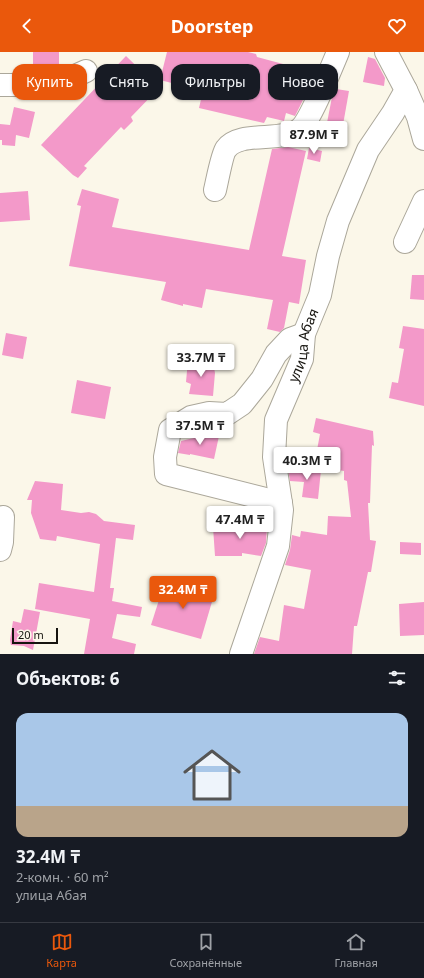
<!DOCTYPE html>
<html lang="ru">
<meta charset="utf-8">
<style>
:root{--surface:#171b24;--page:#20242c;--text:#f1f3f6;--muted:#9ea1a6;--line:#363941;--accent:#ea580c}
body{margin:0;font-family:"Noto Sans",sans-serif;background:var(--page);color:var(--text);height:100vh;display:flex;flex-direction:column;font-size:15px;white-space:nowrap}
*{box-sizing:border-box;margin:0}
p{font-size:13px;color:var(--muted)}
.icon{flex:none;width:22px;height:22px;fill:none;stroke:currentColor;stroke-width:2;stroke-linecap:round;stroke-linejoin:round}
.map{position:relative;height:602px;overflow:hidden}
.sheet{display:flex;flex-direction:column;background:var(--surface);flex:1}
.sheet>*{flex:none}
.banner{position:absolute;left:12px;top:12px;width:400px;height:36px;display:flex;gap:8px}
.scale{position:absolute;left:12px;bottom:10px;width:46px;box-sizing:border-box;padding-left:4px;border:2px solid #16140f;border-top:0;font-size:11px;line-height:14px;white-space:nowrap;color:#16140f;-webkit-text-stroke:3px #fbf7e9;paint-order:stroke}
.price{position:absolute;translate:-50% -34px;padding:0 9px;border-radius:4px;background:#fff;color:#222;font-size:13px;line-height:26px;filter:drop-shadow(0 1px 2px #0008)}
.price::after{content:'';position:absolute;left:50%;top:24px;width:12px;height:9px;margin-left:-6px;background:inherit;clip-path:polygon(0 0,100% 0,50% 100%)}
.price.current{background:var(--accent);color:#fff}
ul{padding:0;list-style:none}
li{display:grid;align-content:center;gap:8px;height:212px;padding:0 16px}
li+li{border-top:1px solid var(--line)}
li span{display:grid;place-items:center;height:124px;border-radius:12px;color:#555}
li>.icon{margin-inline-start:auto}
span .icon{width:72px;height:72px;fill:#fffc;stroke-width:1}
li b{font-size:17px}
h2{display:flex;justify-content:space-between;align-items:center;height:48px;padding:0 16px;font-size:17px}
.tag{padding:0 14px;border-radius:12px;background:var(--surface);box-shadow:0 1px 3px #0004;font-size:14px;line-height:36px}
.tag.current{background:var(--accent);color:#fff}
header{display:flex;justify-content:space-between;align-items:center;height:52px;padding:0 16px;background:var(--accent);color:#fff;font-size:18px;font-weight:700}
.tab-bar{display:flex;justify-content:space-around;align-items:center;height:56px;border-top:1px solid var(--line);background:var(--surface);font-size:11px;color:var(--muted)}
.tab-bar a{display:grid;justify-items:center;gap:2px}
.tab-bar .current{color:var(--accent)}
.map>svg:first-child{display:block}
.building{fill:#f399c9}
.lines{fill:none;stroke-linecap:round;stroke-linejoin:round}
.minor-casing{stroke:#aba79a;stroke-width:24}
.minor{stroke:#fff;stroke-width:22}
.labels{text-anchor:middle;stroke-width:3;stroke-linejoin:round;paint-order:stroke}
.street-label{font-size:14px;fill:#16140f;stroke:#fbf7e9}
</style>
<header><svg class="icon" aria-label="back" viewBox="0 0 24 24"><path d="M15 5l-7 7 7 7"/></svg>Doorstep<svg class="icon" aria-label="heart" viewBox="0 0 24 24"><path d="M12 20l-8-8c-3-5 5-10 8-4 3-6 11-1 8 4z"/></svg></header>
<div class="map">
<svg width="424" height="602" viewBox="0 0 424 602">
<rect width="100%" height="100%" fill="#fbf7e9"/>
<g class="building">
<polygon points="33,0 59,0 59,12 33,13"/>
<polygon points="167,0 248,0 256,2 257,5 298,16 297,19 313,24 309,36 295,64 286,61 284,69 267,65 264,71 199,56 203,39 160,28"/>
<polygon points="126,4 159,36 131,65 133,69 124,78 121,75 84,114 87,116 78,126 73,123 41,93"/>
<polygon points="368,5 375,7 385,26 384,34 363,30"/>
<polygon points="336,37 349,39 341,84 325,81 332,45"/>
<polygon points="14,55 35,60 29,86 16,83 15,94 2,93 2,88 0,88 0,72 10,73"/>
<polygon points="288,95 306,99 282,204 306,208 299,252 289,250 284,276 280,280 267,277 273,248 206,237 202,256 183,252 183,254 161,248 166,230 69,214 81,154 77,153 82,137 119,147 112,175 249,198 272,97"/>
<polygon points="309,96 322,99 320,110 307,107"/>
<polygon points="28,139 30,168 0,170 0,141"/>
<polygon points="412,223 424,223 424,248 410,247"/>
<polygon points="403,274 424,277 424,354 389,346 392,330 398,331 404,297 399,296"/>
<polygon points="6,281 27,285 23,307 2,303"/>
<polygon points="188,308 213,310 215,321 213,344 189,342 191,332 186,330"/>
<polygon points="77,328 111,335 105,367 71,361"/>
<polygon points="316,366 373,379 374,394 372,393 370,451 368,451 370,488 376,489 371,520 368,520 357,574 354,574 352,602 254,602 260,585 279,589 284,553 304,557 311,518 285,513 290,498 292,483 300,485 301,479 327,483 328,464 351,465 347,429 344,428 344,419 314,414 320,382 313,380"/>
<polygon points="211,382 219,384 214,407 190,402 190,403 178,401 181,389"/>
<polygon points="288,417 321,418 318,447 302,445 304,430 290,429"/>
<polygon points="35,429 63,432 61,458 81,461 89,460 96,462 104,469 135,473 133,488 116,486 110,536 114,536 112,549 142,555 140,565 117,562 112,586 136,592 134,602 84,602 90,567 35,557 39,531 94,540 100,492 57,484 56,489 40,487 31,461 32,448 27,448"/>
<polygon points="243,472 267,475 266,491 261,504 242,501 242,504 215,504 213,475 241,475"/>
<polygon points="400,490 421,491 421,503 400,502"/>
<polygon points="165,529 214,543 201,587 151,573"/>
<polygon points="424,550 424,583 400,584 399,552"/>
<polygon points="24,557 40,560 33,598 24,594 11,593 10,588 13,569 21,571"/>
</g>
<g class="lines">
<defs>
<g id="minor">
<polyline points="0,33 55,33 86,19"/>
<polyline points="406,38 418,65 424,87"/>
<path d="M 215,138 C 217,130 222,102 226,97 C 239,78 283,91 300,77 C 310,69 332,14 338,0"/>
<polyline points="405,190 424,149"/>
<polyline points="281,451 166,422 165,405 170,378 191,365 209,361 227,362 242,352 262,327 276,302 290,287 304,282"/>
<polyline points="0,498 2,490 3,465"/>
<path id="s1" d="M 241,602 L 278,494 L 282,458 L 274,405 L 276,368 L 302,307 L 304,282 L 320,243 L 328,204 L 338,169 L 368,98 L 393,61 L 406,38 L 386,0"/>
</g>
</defs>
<use href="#minor" class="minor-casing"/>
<use href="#minor" class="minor"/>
</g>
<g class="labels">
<g class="street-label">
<text dy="5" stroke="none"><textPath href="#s1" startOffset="321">улица Абая</textPath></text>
</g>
</g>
</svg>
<div class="scale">20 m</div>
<b class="price" style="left:314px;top:103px">87.9M ₸</b>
<b class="price" style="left:201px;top:326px">33.7M ₸</b>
<b class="price" style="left:200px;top:394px">37.5M ₸</b>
<b class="price" style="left:307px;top:429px">40.3M ₸</b>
<b class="price" style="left:240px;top:488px">47.4M ₸</b>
<b class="price current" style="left:183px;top:558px">32.4M ₸</b>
<div class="banner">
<a class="tag current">Купить</a>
<a class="tag">Снять</a>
<a class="tag">Фильтры</a>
<a class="tag">Новое</a>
</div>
</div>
<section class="sheet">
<h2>Объектов: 6<svg class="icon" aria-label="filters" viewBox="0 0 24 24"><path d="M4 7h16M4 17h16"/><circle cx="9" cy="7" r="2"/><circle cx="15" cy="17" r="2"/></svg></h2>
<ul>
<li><span style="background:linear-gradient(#a9c7e8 75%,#b9a48a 0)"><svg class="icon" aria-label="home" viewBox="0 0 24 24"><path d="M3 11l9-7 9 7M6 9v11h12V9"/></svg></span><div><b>32.4M ₸</b><p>2-комн. · 60 m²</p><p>улица Абая</p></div></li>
</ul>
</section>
<nav class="tab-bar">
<a class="current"><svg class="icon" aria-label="map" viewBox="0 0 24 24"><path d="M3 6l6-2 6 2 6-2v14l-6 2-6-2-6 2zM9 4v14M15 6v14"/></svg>Карта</a>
<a><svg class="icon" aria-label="saved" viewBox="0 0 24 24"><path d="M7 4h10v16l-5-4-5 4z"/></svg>Сохранённые</a>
<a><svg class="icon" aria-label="home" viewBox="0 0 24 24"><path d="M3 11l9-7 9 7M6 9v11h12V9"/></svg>Главная</a>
</nav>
